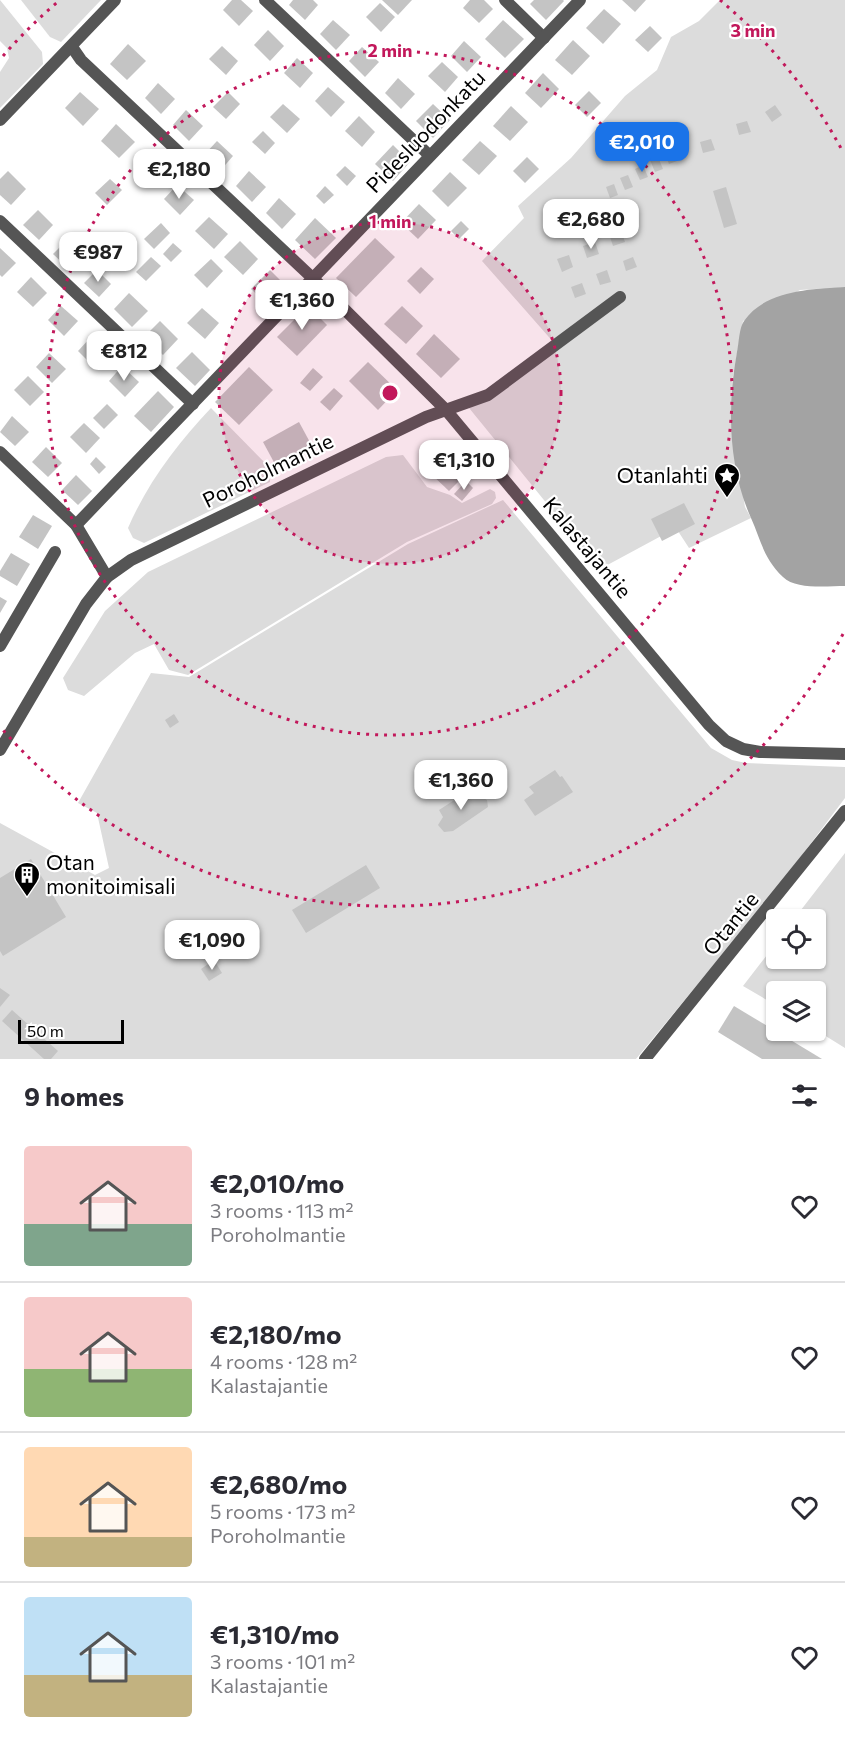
<!DOCTYPE html>
<meta charset="utf-8">
<style>
:root{--surface:#fff;--page:#f7f7f7;--text:#2b2b33;--muted:#7c7c81;--line:#e1e1e2;--accent:#1a73e8}
body{margin:0;font-family:Commissioner,sans-serif;background:var(--page);color:var(--text);height:100vh;display:flex;flex-direction:column;font-size:22px;white-space:nowrap}
*{box-sizing:border-box;margin:0}
p{font-size:20px;color:var(--muted)}
.icon{flex:none;width:33px;height:33px;fill:none;stroke:currentColor;stroke-width:2;stroke-linecap:round;stroke-linejoin:round}
.map{position:relative;height:1059px;overflow:hidden}
.panel{display:flex;flex-direction:column;background:var(--surface);flex:1}
.panel>*{flex:none}
.fabs{position:absolute;left:766px;top:909px;display:grid;gap:12px}
.fabs a{display:grid;place-items:center;width:60px;height:60px;border-radius:6px;background:var(--surface);box-shadow:0 2px 4px #0004;font-size:30px}
.scale{position:absolute;left:18px;bottom:15px;width:106px;box-sizing:border-box;padding-left:6px;border:3px solid #000;border-top:0;font-size:16px;line-height:21px;white-space:nowrap;color:#000;-webkit-text-stroke:4px #fff;paint-order:stroke}
.price{position:absolute;translate:-50% -51px;padding:0 14px;border-radius:12px;background:#fff;color:#222;font-size:20px;line-height:39px;filter:drop-shadow(0 2px 3px #0008)}
.price::after{content:'';position:absolute;left:50%;top:36px;width:18px;height:14px;margin-left:-9px;background:inherit;clip-path:polygon(0 0,100% 0,50% 100%)}
.price.on{background:var(--accent);color:#fff}
ul{padding:0;list-style:none}
li{display:flex;align-items:center;gap:18px;height:150px;padding:0 24px}
li+li{border-top:2px solid var(--line)}
li span{display:grid;place-items:center;flex:none;width:168px;height:120px;border-radius:6px;color:#555}
li>.icon{margin-inline-start:auto}
span .icon{width:72px;height:72px;fill:#fffc;stroke-width:1}
li b{font-size:26px}
h2{display:flex;justify-content:space-between;align-items:center;height:72px;padding:0 24px;font-size:26px}
.map>svg:first-child{display:block}
.green{fill:#dcdcdc}
.water{fill:#a3a3a3}
.building{fill:#c4c4c4}
.lines{fill:none;stroke-linecap:round;stroke-linejoin:round}
.minor{stroke:#555;stroke-width:12}
.ring{fill:none;stroke:#c2185b;stroke-width:3;stroke-dasharray:3 6}
.labels{text-anchor:middle;stroke-width:4.5;stroke-linejoin:round;paint-order:stroke}
.street-label{font-size:21px;fill:#000;stroke:#fff}
.poi-label{font-size:21px;fill:#000;stroke:#fff;text-anchor:end}
.centre{fill:#c2185b;stroke:#fff;stroke-width:3}
.ring-label{font-size:18px;text-anchor:middle;font-weight:bold;fill:#c2185b;stroke:#fff;stroke-width:4.5;stroke-linejoin:round;paint-order:stroke}
</style>
<div class="map">
<svg width="845" height="1059" viewBox="0 0 845 1059">
<rect width="100%" height="100%" fill="#fff"/>
<g class="green">
<polygon points="0,0 42,52 43,64 0,108 0,72 9,58 7,48 0,41"/>
<polygon points="21,0 101,0 61,42 50,37"/>
<polygon points="720,0 845,0 845,287 800,290 743,321 732,381 731,424 745,507 751,518 689,548 676,528 600,569 465,403 555,344 482,261 524,218 518,206 571,158 625,96 657,70 671,37 699,21"/>
<path d="M 211,408 L 269,467 L 270,482 L 144,543 L 133,538 L 128,528 C 148,482 177,444 211,408 Z"/>
<polygon points="403,455 427,487 450,495 462,503 490,489 495,492 496,498 492,504 407,542 188,675 169,670 154,644 135,653 84,696 68,690 63,678 105,611 148,572 386,457"/>
<polygon points="503,500 711,748 732,760 746,763 845,767 845,798 781,883 636,1059 0,1059 0,823 95,875 109,868 97,813 78,803 151,673 189,677 408,544"/>
<polygon points="845,853 845,1048 816,1030 816,992 777,992 777,1006 743,986 777,942 777,958 816,958 816,920 794,919"/>
</g>
<path class="water" d="M 845,287 L 845,586 C 828,586 796,590 783,577 C 763,558 761,540 751,518 C 728,467 727,405 737,352 C 739,343 739,328 744,321 C 765,290 812,289 845,287 Z"/>
<g class="building">
<polygon points="232,0 241,0 253,11 239,26 223,10"/>
<polygon points="293,0 313,0 318,5 305,20 289,5"/>
<polygon points="382,0 412,0 398,15"/>
<polygon points="470,0 484,0 493,9 479,23 463,8"/>
<polygon points="534,0 563,0 564,1 546,20 530,4"/>
<polygon points="622,0 646,0 635,12"/>
<polygon points="380,3 395,17 381,32 366,17"/>
<polygon points="604,9 621,24 603,44 586,28"/>
<polygon points="333,20 350,35 336,50 320,34"/>
<polygon points="503,20 524,39 505,58 485,39"/>
<polygon points="650,26 662,38 648,52 635,40"/>
<polygon points="268,30 284,46 270,61 254,45"/>
<polygon points="573,40 590,56 572,75 555,60"/>
<polygon points="464,41 481,57 467,72 451,56"/>
<polygon points="128,44 146,61 127,80 110,64"/>
<polygon points="222,46 238,61 226,75 209,59"/>
<polygon points="362,47 379,62 365,77 349,61"/>
<polygon points="297,58 313,73 300,88 284,73"/>
<polygon points="442,62 458,77 445,92 428,76"/>
<polygon points="543,73 559,89 541,108 525,93"/>
<polygon points="398,78 415,94 401,109 385,93"/>
<polygon points="158,83 175,99 161,114 145,98"/>
<polygon points="328,87 345,102 331,117 315,101"/>
<polygon points="589,91 601,103 587,117 575,105"/>
<polygon points="80,92 99,109 83,126 65,108"/>
<polygon points="228,92 240,104 226,119 213,107"/>
<polygon points="283,104 300,119 287,133 270,117"/>
<polygon points="433,104 450,120 433,138 416,121"/>
<polygon points="775,105 782,115 772,122 765,112"/>
<polygon points="511,106 528,122 510,141 493,126"/>
<polygon points="186,110 203,126 189,141 173,125"/>
<polygon points="359,116 375,132 362,147 345,131"/>
<polygon points="747,121 751,132 739,135 736,124"/>
<polygon points="116,124 135,142 119,158 101,141"/>
<polygon points="263,131 275,143 265,154 252,142"/>
<polygon points="711,139 715,150 703,153 700,142"/>
<polygon points="217,141 233,156 220,171 204,155"/>
<polygon points="480,141 497,156 479,175 462,160"/>
<polygon points="393,145 410,162 393,181 375,164"/>
<polygon points="673,149 677,161 669,164 664,152"/>
<polygon points="146,155 163,170 149,185 133,169"/>
<polygon points="527,157 539,169 525,183 513,171"/>
<polygon points="658,157 663,169 655,172 650,160"/>
<polygon points="643,165 648,177 640,180 635,169"/>
<polygon points="345,166 356,176 347,186 336,175"/>
<polygon points="8,171 26,189 11,205 0,195 0,179"/>
<polygon points="249,171 266,187 252,202 236,186"/>
<polygon points="450,172 467,188 448,207 432,191"/>
<polygon points="628,175 633,187 625,190 620,178"/>
<polygon points="110,179 122,190 107,205 95,193"/>
<polygon points="614,184 618,195 610,198 606,187"/>
<polygon points="177,185 194,200 180,215 164,199"/>
<polygon points="325,186 334,195 324,204 316,196"/>
<polygon points="726,187 737,224 724,228 713,191"/>
<polygon points="279,198 296,214 282,229 266,213"/>
<polygon points="419,204 436,220 418,239 401,223"/>
<polygon points="38,210 53,225 39,240 23,225"/>
<polygon points="209,217 228,234 214,249 195,231"/>
<polygon points="315,218 336,238 315,259 295,240"/>
<polygon points="461,221 469,229 459,239 451,231"/>
<polygon points="161,223 170,233 154,249 144,239"/>
<polygon points="621,230 625,242 613,246 609,234"/>
<polygon points="375,238 395,257 356,297 336,278"/>
<polygon points="67,240 84,255 70,270 53,254"/>
<polygon points="240,241 258,259 243,275 224,257"/>
<polygon points="595,242 599,254 587,258 583,246"/>
<polygon points="173,243 182,251 171,262 163,254"/>
<polygon points="0,248 16,263 2,277 0,275"/>
<polygon points="569,255 573,267 562,272 557,259"/>
<polygon points="151,257 161,266 146,281 136,272"/>
<polygon points="633,257 637,267 626,271 623,261"/>
<polygon points="211,259 223,271 207,288 194,275"/>
<polygon points="421,267 434,279 420,294 407,281"/>
<polygon points="97,270 111,284 99,297 84,283"/>
<polygon points="270,270 288,288 270,307 251,289"/>
<polygon points="607,270 611,282 600,285 596,274"/>
<polygon points="31,277 47,293 33,307 17,292"/>
<polygon points="582,283 586,294 575,298 571,287"/>
<polygon points="129,293 148,311 132,327 114,309"/>
<polygon points="61,306 78,321 64,336 48,320"/>
<polygon points="308,306 327,325 297,356 277,337"/>
<polygon points="402,306 423,326 406,344 384,324"/>
<polygon points="202,308 219,323 205,339 187,323"/>
<polygon points="160,321 178,339 163,355 144,337"/>
<polygon points="434,334 460,359 441,378 416,354"/>
<polygon points="91,337 108,353 94,367 78,351"/>
<polygon points="192,352 210,370 195,386 176,368"/>
<polygon points="49,353 66,369 52,383 36,367"/>
<polygon points="368,362 397,390 378,410 349,381"/>
<polygon points="122,366 139,382 125,397 109,381"/>
<polygon points="249,367 273,390 239,425 215,402"/>
<polygon points="313,368 323,377 310,391 300,383"/>
<polygon points="28,376 44,392 30,406 14,390"/>
<polygon points="334,388 343,396 330,411 320,402"/>
<polygon points="158,391 174,407 151,432 134,416"/>
<polygon points="107,404 118,415 104,429 93,418"/>
<polygon points="12,416 29,432 15,446 0,432"/>
<polygon points="299,422 312,446 276,466 263,442"/>
<polygon points="84,423 100,438 86,453 70,437"/>
<polygon points="46,447 62,463 48,477 32,462"/>
<polygon points="443,456 464,476 449,491 429,472"/>
<polygon points="96,457 106,467 99,474 90,464"/>
<polygon points="76,475 92,491 78,505 62,490"/>
<polygon points="466,481 473,488 462,501 454,494"/>
<polygon points="684,503 695,524 662,541 651,519"/>
<polygon points="33,515 52,526 38,549 19,537"/>
<polygon points="11,553 30,564 17,586 0,576 0,571"/>
<polygon points="0,597 7,601 0,613"/>
<polygon points="174,714 179,722 170,728 165,720"/>
<polygon points="555,770 560,777 562,776 573,792 535,816 524,800 534,793 529,787"/>
<polygon points="470,790 475,798 480,796 487,800 488,807 453,831 444,832 438,825 443,817 439,810"/>
<polygon points="31,859 66,917 3,956 0,951 0,878"/>
<polygon points="366,865 380,888 306,933 292,910"/>
<polygon points="214,960 222,973 209,981 201,969"/>
<polygon points="0,988 10,995 0,1007"/>
<polygon points="734,1006 822,1059 762,1059 718,1032"/>
<polygon points="12,1010 58,1051 51,1059 44,1059 2,1021"/>
</g>
<g class="lines">
<g class="minor">
<polyline points="265,0 429,155"/>
<polyline points="505,0 544,38"/>
<polyline points="72,47 81,60 321,286 446,410 709,725 726,741 743,749 760,752 845,754"/>
<polyline points="0,120 115,0"/>
<polyline points="0,221 193,404"/>
<polyline points="0,452 76,525 107,577"/>
<polyline points="76,525 580,0"/>
<polyline points="0,646 55,552"/>
<polyline points="0,750 86,604 107,577 131,560 426,417 488,395 620,297"/>
<polyline points="645,1059 845,811"/>
</g>
</g>
<circle cx="390" cy="393" r="171" fill="#c2185b" fill-opacity=".12"/>
<g class="ring">
<circle cx="390" cy="393" r="171"/>
<circle cx="390" cy="393" r="342"/>
<path d="M843 634A513 513 0 0 1 3 730M3 56A513 513 0 0 1 60 0M720 0A513 513 0 0 1 843 152"/>
</g>
<defs>
<symbol id="sight-pin" viewBox="-11 -11 22 30"><path d="M0 17L-7.5 6A9.5 9.5 0 1 1 7.5 6Z" fill="#000" stroke="#fff"/><path d="M0-6L1.8-2.2L6-1.7L2.9 1.2L3.7 5.4L0 3.3L-3.7 5.4L-2.9 1.2L-6-1.7L-1.8-2.2Z" fill="#fff"/></symbol>
<symbol id="building-pin" viewBox="-11 -11 22 30"><path d="M0 17L-7.5 6A9.5 9.5 0 1 1 7.5 6Z" fill="#000" stroke="#fff"/><path d="M-4-6H4V6H1V3H-1V6H-4ZM-2.5-4.3h1.7v1.8h-1.7ZM.8-4.3h1.7v1.8H.8ZM-2.5-1h1.7V.8h-1.7ZM.8-1h1.7V.8H.8Z" fill="#fff"/></symbol>
</defs>
<g fill-rule="evenodd">
<use href="#sight-pin" x="712" y="461" width="30" height="40"/>
<use href="#building-pin" x="12" y="860" width="30" height="40"/>
</g>
<g class="labels">
<g class="street-label">
<text transform="translate(426 132) rotate(-46)" y="7">Pidesluodonkatu</text>
<text transform="translate(268 471) rotate(-26)" y="7">Poroholmantie</text>
<text transform="translate(587 548) rotate(50)" y="7">Kalastajantie</text>
<text transform="translate(731 924) rotate(-51)" y="7">Otantie</text>
</g>
<g class="poi-label">
<text x="708" y="483">Otanlahti</text>
<text x="46" y="870" text-anchor="start">Otan<tspan x="46" dy="24">monitoimisali</tspan></text>
</g>
</g>
<circle cx="390" cy="393" r="9" class="centre"/>
<g class="ring-label">
<text x="753" y="37">3 min</text>
<text x="390" y="57">2 min</text>
<text x="390" y="228">1 min</text>
</g>
</svg>
<div class="fabs">
<a><svg class="icon" aria-label="locate" viewBox="0 0 24 24"><circle cx="12" cy="12" r="6"/><path d="M12 2v4M12 18v4M2 12h4M18 12h4"/></svg></a>
<a><svg class="icon" aria-label="layers" viewBox="0 0 24 24"><path d="M12 4l9 5-9 5-9-5zM3 14l9 5 9-5"/></svg></a>
</div>
<div class="scale">50 m</div>
<b class="price on" style="left:642px;top:173px">€2,010</b>
<b class="price" style="left:179px;top:200px">€2,180</b>
<b class="price" style="left:591px;top:250px">€2,680</b>
<b class="price" style="left:98px;top:283px">€987</b>
<b class="price" style="left:302px;top:331px">€1,360</b>
<b class="price" style="left:124px;top:382px">€812</b>
<b class="price" style="left:464px;top:491px">€1,310</b>
<b class="price" style="left:461px;top:811px">€1,360</b>
<b class="price" style="left:212px;top:971px">€1,090</b>
</div>
<section class="panel">
<h2>9 homes<svg class="icon" aria-label="filters" viewBox="0 0 24 24"><path d="M4 7h16M4 17h16"/><circle cx="9" cy="7" r="2"/><circle cx="15" cy="17" r="2"/></svg></h2>
<ul>
<li><span style="background:linear-gradient(#f6c9c9 65%,#7fa58c 0)"><svg class="icon" aria-label="home" viewBox="0 0 24 24"><path d="M3 11l9-7 9 7M6 9v11h12V9"/></svg></span><div><b>€2,010/mo</b><p>3 rooms · 113 m²</p><p>Poroholmantie</p></div><svg class="icon" aria-label="heart" viewBox="0 0 24 24"><path d="M12 20l-8-8c-3-5 5-10 8-4 3-6 11-1 8 4z"/></svg></li>
<li><span style="background:linear-gradient(#f6c9c9 60%,#8fb573 0)"><svg class="icon" aria-label="home" viewBox="0 0 24 24"><path d="M3 11l9-7 9 7M6 9v11h12V9"/></svg></span><div><b>€2,180/mo</b><p>4 rooms · 128 m²</p><p>Kalastajantie</p></div><svg class="icon" aria-label="heart" viewBox="0 0 24 24"><path d="M12 20l-8-8c-3-5 5-10 8-4 3-6 11-1 8 4z"/></svg></li>
<li><span style="background:linear-gradient(#ffd9b3 75%,#c2b280 0)"><svg class="icon" aria-label="home" viewBox="0 0 24 24"><path d="M3 11l9-7 9 7M6 9v11h12V9"/></svg></span><div><b>€2,680/mo</b><p>5 rooms · 173 m²</p><p>Poroholmantie</p></div><svg class="icon" aria-label="heart" viewBox="0 0 24 24"><path d="M12 20l-8-8c-3-5 5-10 8-4 3-6 11-1 8 4z"/></svg></li>
<li><span style="background:linear-gradient(#bfe0f5 65%,#c2b280 0)"><svg class="icon" aria-label="home" viewBox="0 0 24 24"><path d="M3 11l9-7 9 7M6 9v11h12V9"/></svg></span><div><b>€1,310/mo</b><p>3 rooms · 101 m²</p><p>Kalastajantie</p></div><svg class="icon" aria-label="heart" viewBox="0 0 24 24"><path d="M12 20l-8-8c-3-5 5-10 8-4 3-6 11-1 8 4z"/></svg></li>
</ul>
</section>
